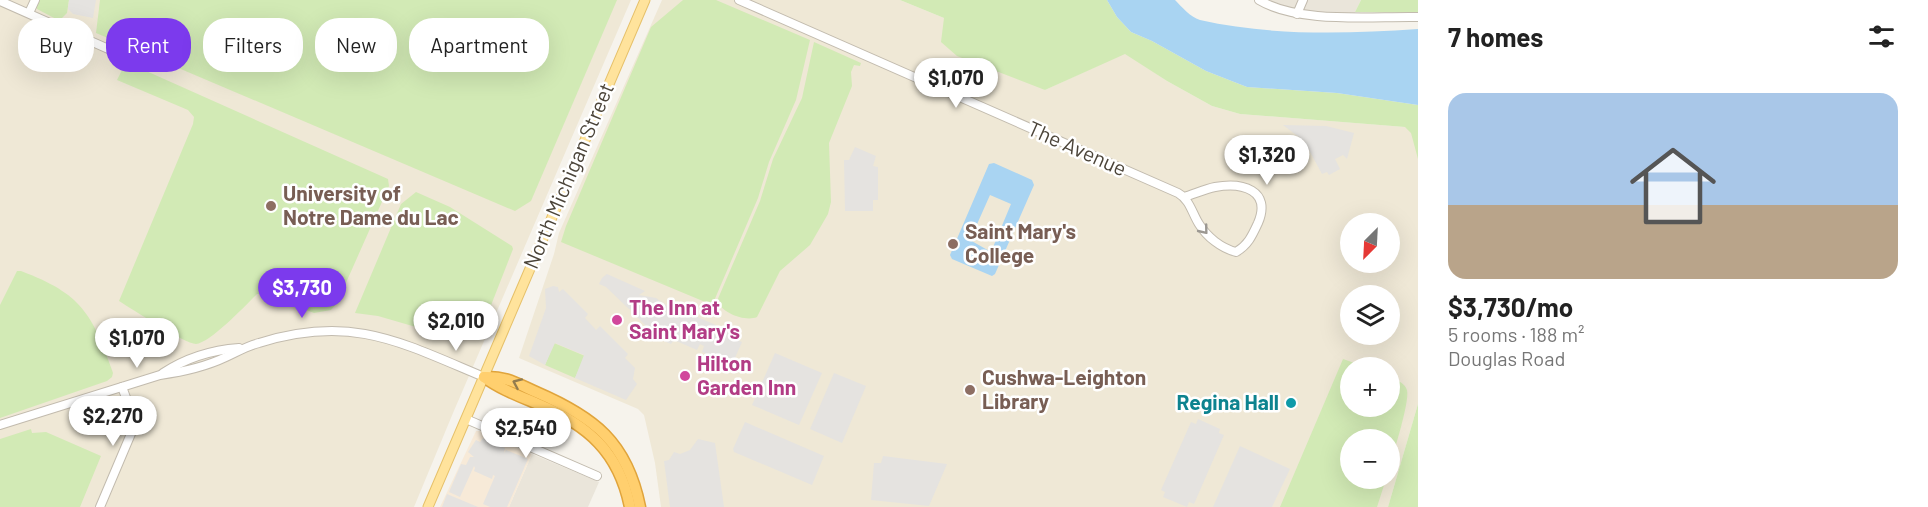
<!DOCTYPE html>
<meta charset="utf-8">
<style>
:root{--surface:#fff;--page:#f2f2f2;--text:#222;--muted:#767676;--line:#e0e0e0;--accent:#7c3aed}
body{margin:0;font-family:Barlow,sans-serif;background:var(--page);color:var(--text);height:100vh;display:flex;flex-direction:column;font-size:22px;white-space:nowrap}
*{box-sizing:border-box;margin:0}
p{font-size:20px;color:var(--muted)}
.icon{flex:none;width:33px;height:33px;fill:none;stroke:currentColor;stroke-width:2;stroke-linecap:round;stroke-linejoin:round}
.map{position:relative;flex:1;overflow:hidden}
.side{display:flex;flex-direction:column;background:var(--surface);width:510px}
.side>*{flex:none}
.banner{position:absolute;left:18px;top:18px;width:570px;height:54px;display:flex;gap:12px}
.needle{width:39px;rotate:204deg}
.buttons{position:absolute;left:1340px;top:213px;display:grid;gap:12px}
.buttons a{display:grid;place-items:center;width:60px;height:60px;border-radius:50%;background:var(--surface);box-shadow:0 6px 24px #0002;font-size:30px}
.price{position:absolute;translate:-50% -51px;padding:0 14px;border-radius:21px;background:#fff;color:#222;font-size:20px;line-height:39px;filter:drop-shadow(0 2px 3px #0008)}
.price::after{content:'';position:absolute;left:50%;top:36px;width:18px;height:14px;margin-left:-9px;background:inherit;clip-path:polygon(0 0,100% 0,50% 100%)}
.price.current{background:var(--accent);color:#fff}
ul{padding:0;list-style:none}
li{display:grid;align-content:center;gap:12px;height:318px;padding:0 30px}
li+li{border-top:2px solid var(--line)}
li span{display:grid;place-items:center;height:186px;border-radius:18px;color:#555}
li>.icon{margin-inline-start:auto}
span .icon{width:108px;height:108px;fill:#fffc;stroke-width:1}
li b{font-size:26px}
h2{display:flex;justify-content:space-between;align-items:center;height:72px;padding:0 30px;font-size:26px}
.chip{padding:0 21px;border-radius:24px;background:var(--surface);box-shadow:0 6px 24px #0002;font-size:21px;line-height:54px}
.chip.current{background:var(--accent);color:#fff}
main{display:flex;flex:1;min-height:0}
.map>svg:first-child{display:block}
.residential{fill:#eae5da}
.commercial{fill:#f7ead8}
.education{fill:#efe8d6;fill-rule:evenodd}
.green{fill:#d2eab5}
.parking{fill:#e5e3e0}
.water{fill:#a9d4f2;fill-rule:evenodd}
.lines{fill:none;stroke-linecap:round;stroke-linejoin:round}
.minor-casing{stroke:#c2bbae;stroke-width:10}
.major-casing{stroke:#e6c16a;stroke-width:11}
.highway-casing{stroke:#e0a43c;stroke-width:13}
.minor{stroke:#fff;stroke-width:8}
.major{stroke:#ffe39c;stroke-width:9}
.highway{stroke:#ffcf6e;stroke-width:10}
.oneway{stroke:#9c9892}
.oneway2{stroke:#937c4e}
.education-dot{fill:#8d6e63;stroke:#fff;stroke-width:2}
.hotel-dot{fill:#d1479c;stroke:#fff;stroke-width:2}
.culture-dot{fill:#0f9aa8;stroke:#fff;stroke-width:2}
.labels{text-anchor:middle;stroke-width:5;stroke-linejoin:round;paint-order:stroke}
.street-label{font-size:21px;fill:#4b4439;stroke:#fff}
.education-label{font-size:21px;font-weight:bold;fill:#785e54;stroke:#fff;text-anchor:start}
.hotel-label{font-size:21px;font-weight:bold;fill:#b23c85;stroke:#fff;text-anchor:start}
.culture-label{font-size:21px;font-weight:bold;fill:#0d838f;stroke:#fff;text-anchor:end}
</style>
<main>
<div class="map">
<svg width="1418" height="507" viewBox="0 0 1418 507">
<rect width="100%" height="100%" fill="#f6f3ec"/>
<g class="residential">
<polygon points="1259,0 1361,0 1355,12 1357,16 1310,16"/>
<polygon points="532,454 599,482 588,507 509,507"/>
</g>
<polygon class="commercial" points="476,431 480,431 532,454 509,507 440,507"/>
<g class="education">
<polygon points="0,0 631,0 453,413 414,507 0,507"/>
<path d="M 662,0 L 900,0 L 944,18 L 1045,90 L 1125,53 L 1167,81 L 1212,106 L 1240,114 L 1418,128 L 1418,404 L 1388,507 L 661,507 L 655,463 L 644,415 L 638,409 L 519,358 L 554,254 L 559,233 ZM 1350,224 L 1389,224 L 1389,262 L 1350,262 ZM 1350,296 L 1389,296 L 1389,334 L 1350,334 ZM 1350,368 L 1389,368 L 1389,406 L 1350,406 ZM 1350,440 L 1389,440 L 1389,478 L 1350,478 Z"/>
</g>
<g class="green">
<polygon points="38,0 69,0 67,13 61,19 56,19 37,9 36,5"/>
<polygon points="100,0 617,0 531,201 515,211 96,33"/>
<polygon points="683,0 716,0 810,40 796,100 769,162 758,198 714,301 710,304 561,242 566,226 651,27"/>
<polygon points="900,0 1107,0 1117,17 1131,32 1152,41 1206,71 1247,87 1337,93 1418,105 1418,159 1411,133 1405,127 1240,114 1212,106 1167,81 1125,54 1045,90 957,56 941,42 944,18"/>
<polygon points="1361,0 1418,0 1418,13 1355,12"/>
<path d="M 814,42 L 861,63 L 860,66 L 854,65 L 851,72 L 852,86 L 829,143 L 831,202 L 828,214 L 810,245 L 780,271 L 757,317 C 745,322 722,313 717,301 L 760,201 L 773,159 L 802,98 Z"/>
<path d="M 126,62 L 388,179 L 389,186 L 337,303 L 331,310 L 314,313 L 263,294 L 257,294 C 246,305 210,343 196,344 C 185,344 132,309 119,301 L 193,124 L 194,117 L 188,110 L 117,80 Z"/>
<polygon points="416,192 450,207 512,246 513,249 488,313 440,334 378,316 355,313 401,204"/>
<path d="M 17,271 L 21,271 C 82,294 92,314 113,373 L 112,377 L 107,381 L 0,418 L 0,305 Z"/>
<polygon points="554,343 585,356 575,378 545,365"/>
<path d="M 1343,359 L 1366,367 L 1350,368 L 1350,406 L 1389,406 L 1389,376 C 1395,379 1405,383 1407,390 C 1410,402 1393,454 1389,469 L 1389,440 L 1350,440 L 1350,478 L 1386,479 L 1377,507 L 1280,507 Z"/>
<polygon points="1418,404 1418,507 1388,507"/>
<polygon points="31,429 32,433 46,432 101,456 80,507 0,507 0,439"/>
</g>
<g class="parking">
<polygon points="69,0 96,0 93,18 73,14 68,9"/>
<polygon points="1283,125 1326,126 1354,133 1347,159 1343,155 1335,159 1340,169 1329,175 1327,172 1322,174 1304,141"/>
<polygon points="855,147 876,156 873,166 878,167 878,200 873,200 873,211 845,211 844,160 849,160"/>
<polygon points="607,274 645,291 639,295 656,298 681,316 684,311 729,331 728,336 742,342 734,360 730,358 728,363 721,364 714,357 702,352 704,346 700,344 697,350 674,340 671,344 659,339 635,315 638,311 629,309 606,287 599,284 602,278"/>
<polygon points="553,286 558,287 559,292 563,289 588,314 585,318 596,330 600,326 628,354 625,358 635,368 633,379 637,384 626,400 575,378 584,355 555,343 545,365 529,356 546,308 545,289"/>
<polygon points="775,353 822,373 799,425 752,405"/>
<polygon points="834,373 866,386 842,443 810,429"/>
<polygon points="1198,419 1220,429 1219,433 1224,435 1194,504 1189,502 1187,507 1163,497 1165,492 1161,490 1191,422 1196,424"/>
<polygon points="745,422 824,456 812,485 734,452 733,449"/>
<polygon points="483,438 505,448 504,453 506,450 528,459 507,507 490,507 483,504 495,476 493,475 492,479 474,471 475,468 474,466 460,497 449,492 461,464 466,465 470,457 474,457 468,452 476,440 480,442"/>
<polygon points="698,439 715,443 724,507 670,507 664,461 669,460 674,452 680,454 690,450"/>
<polygon points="1240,446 1290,469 1272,507 1213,507"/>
<polygon points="883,456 947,464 929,506 871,500 874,463 881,463"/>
<polygon points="447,494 478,507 442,507"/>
</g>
<g class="water">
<path d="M 1107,0 L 1175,0 C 1182,7 1190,17 1200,20 C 1272,36 1344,34 1418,29 L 1418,105 L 1337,93 L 1247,87 L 1206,71 L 1152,41 L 1131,32 L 1117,17 Z"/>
<path d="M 994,163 L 1032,180 L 1034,185 L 995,274 L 992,276 L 952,259 L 950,255 L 989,164 ZM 990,195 L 1011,204 L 991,252 L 970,240 Z"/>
</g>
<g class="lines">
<defs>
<g id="minor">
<path d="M 739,0 L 1178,193 C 1190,200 1192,213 1199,224 C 1207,237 1221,248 1236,252 C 1248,245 1252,236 1258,223 C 1272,190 1242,182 1215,187 C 1205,189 1194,194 1184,197"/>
<path d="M 1259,0 C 1299,24 1371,16 1418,17"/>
<polyline points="0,1 131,59"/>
<polyline points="29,13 35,0"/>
<polyline points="1297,14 1303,0"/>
<path d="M 163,373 C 186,358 212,350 239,348"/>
<polyline points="466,419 597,476"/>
<path d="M 0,425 L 160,375 C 182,372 205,367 226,357 C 237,352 247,346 259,343 C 352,314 400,342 484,377"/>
<polyline points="100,507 133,429 133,416 122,387"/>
</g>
<polyline id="major" points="428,507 645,0"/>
<g id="highway">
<path d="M 484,377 C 506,376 516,383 536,392 C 594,417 627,442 640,507"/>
<path d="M 484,377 C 500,389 519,396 538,404 C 588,425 619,452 630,507"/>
</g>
</defs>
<use href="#minor" class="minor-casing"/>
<use href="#major" class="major-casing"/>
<use href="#highway" class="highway-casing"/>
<use href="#minor" class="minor"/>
<use href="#major" class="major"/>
<use href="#highway" class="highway"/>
</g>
<defs><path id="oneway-chevron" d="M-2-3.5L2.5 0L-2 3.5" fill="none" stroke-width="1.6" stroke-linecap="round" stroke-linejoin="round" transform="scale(1.5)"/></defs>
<use class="oneway" href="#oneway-chevron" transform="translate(1204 230) rotate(51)"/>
<use class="oneway2" href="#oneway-chevron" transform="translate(517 383) rotate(-156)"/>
<g class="education-dot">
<circle cx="271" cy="206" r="6"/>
<circle cx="953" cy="244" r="6"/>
<circle cx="970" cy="390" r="6"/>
</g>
<g class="hotel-dot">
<circle cx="617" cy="320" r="6"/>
<circle cx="685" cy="376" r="6"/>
</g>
<circle class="culture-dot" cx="1291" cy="403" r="6"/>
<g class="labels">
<g class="street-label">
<text transform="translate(1077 149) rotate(24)" y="7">The Avenue</text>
<text transform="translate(569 176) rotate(-67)" y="7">North Michigan Street</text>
</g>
<g class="education-label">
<text x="283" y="201">University of<tspan x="283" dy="24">Notre Dame du Lac</tspan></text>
<text x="965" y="239">Saint Mary's<tspan x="965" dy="24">College</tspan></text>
<text x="982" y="385">Cushwa-Leighton<tspan x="982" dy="24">Library</tspan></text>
</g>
<g class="hotel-label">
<text x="629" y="315">The Inn at<tspan x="629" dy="24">Saint Mary's</tspan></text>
<text x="697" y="371">Hilton<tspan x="697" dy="24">Garden Inn</tspan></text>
</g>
<g class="culture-label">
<text x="1279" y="410">Regina Hall</text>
</g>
</g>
</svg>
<div class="buttons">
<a><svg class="needle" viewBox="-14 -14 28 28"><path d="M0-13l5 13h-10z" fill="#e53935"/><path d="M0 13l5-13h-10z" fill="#767676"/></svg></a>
<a><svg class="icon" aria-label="layers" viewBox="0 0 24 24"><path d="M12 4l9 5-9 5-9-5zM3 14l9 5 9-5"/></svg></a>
<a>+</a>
<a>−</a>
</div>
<b class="price" style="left:956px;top:109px">$1,070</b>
<b class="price" style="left:1267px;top:186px">$1,320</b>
<b class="price current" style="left:302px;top:319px">$3,730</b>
<b class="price" style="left:456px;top:352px">$2,010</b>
<b class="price" style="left:137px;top:369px">$1,070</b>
<b class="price" style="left:113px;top:447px">$2,270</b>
<b class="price" style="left:526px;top:459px">$2,540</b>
<div class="banner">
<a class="chip">Buy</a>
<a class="chip current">Rent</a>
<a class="chip">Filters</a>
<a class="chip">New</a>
<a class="chip">Apartment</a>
</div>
</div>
<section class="side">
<h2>7 homes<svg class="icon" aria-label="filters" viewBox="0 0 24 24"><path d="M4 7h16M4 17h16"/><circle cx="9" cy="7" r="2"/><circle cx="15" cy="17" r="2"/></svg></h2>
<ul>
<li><span style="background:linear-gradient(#a9c7e8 60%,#b9a48a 0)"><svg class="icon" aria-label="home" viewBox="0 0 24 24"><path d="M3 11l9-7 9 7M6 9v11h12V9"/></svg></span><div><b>$3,730/mo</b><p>5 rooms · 188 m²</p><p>Douglas Road</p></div></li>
</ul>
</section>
</main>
